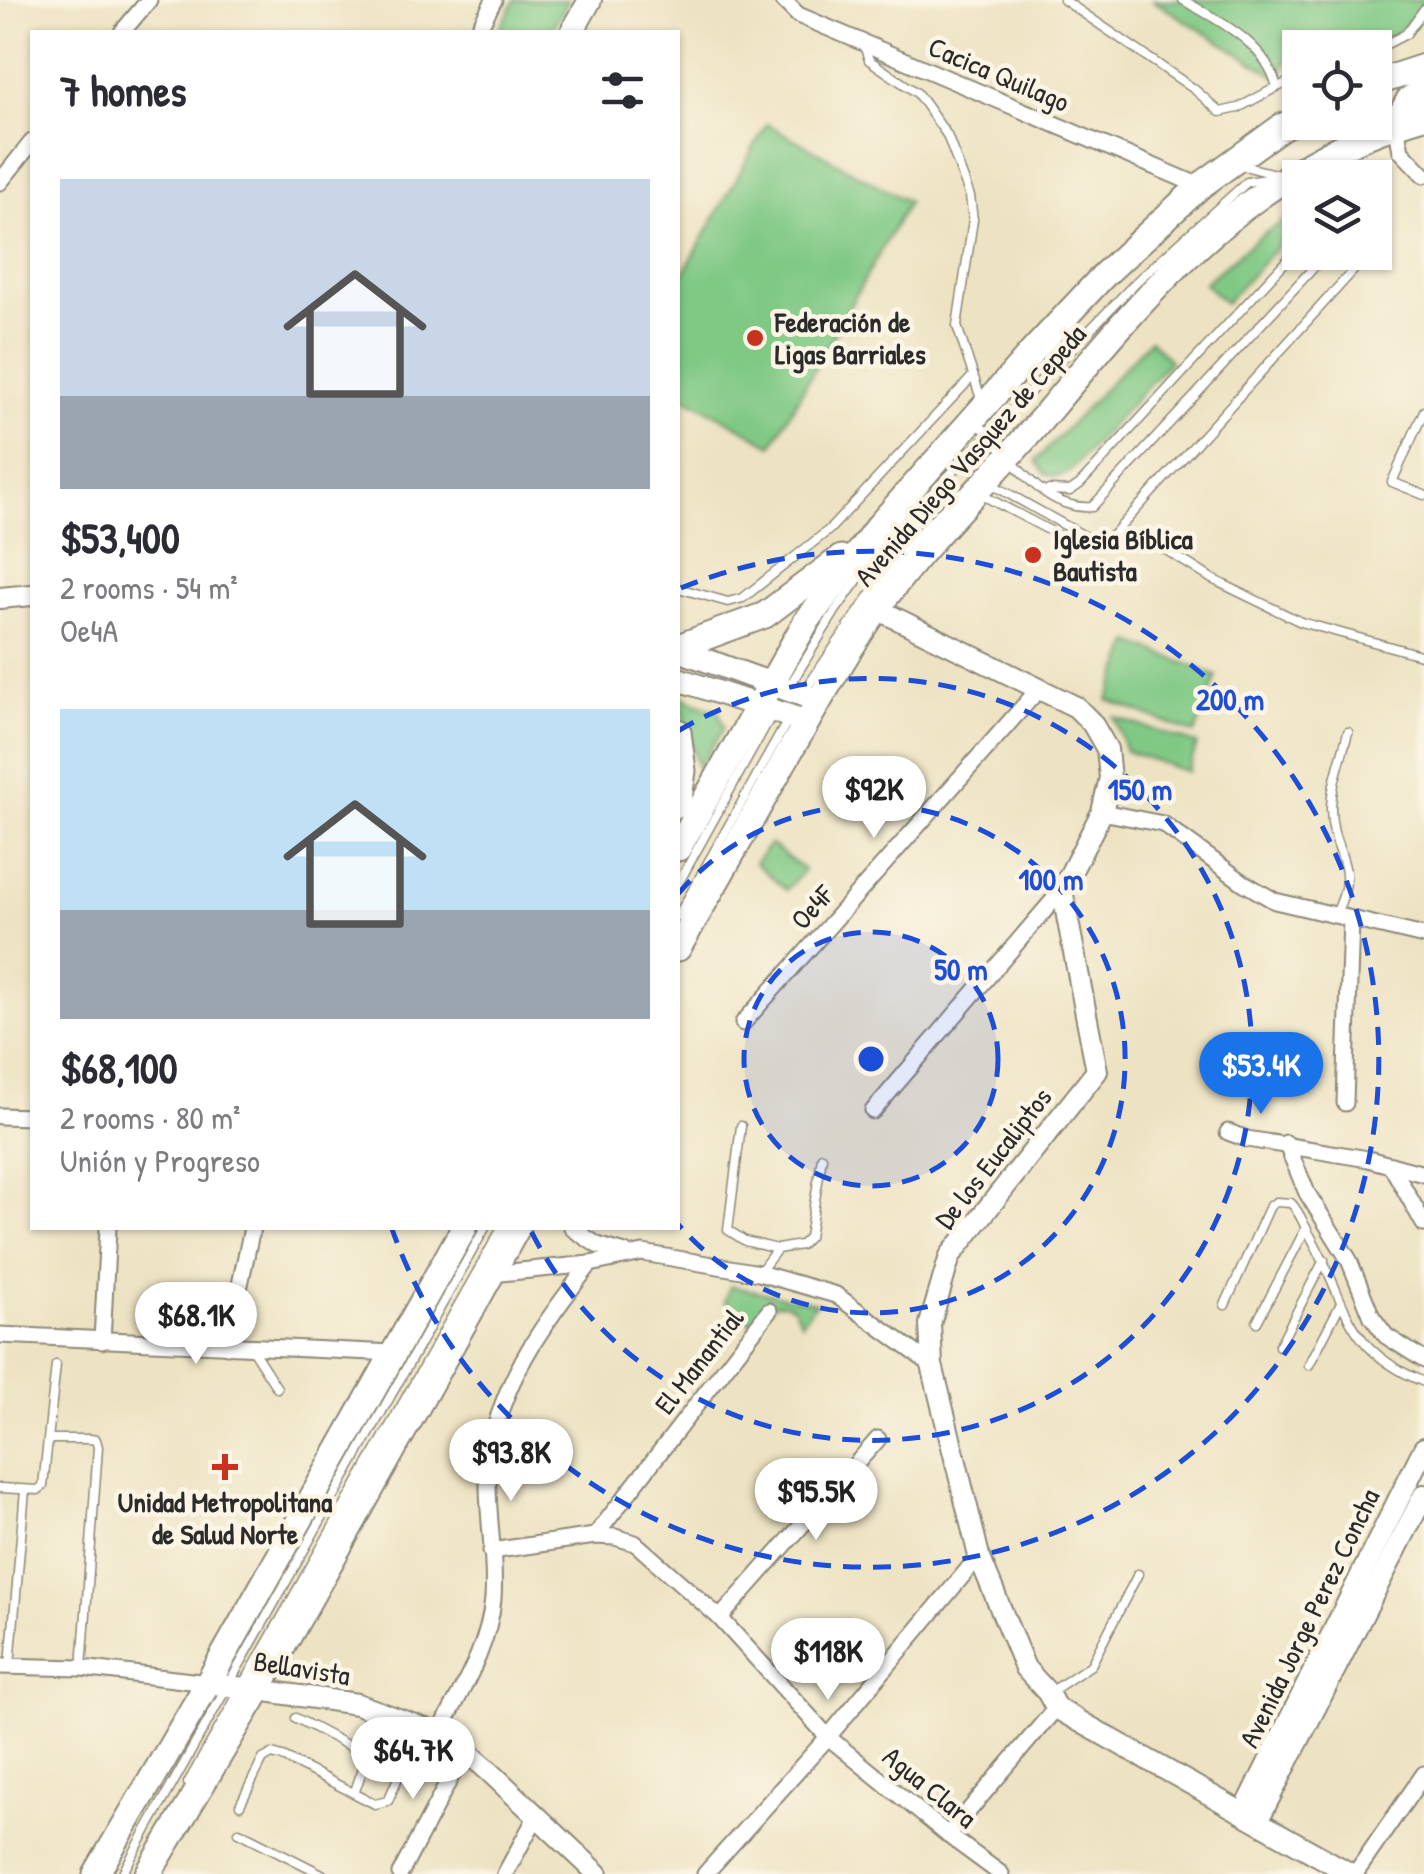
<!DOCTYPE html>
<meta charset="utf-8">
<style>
:root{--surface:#fff;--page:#f2f2f3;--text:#2b2b33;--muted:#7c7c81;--accent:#1a73e8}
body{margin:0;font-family:"Patrick Hand",sans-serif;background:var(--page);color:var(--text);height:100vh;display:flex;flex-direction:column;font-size:38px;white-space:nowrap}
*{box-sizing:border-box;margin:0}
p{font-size:32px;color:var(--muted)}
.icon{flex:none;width:55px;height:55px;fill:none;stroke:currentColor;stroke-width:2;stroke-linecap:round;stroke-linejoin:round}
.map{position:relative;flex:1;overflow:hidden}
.panel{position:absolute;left:30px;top:30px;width:650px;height:1200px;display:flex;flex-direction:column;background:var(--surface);border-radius:0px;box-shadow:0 2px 8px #0004}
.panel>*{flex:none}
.tools{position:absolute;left:1282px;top:30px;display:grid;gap:20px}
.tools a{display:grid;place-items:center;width:110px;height:110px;border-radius:0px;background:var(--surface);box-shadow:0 2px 8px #0004;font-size:50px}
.price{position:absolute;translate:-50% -85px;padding:0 22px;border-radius:35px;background:#fff;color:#222;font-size:32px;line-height:65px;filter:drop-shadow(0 2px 5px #0008)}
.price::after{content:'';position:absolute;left:50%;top:60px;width:30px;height:22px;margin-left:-15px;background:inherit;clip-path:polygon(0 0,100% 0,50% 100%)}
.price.active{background:var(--accent);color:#fff}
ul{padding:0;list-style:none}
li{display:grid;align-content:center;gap:20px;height:530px;padding:0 30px}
li span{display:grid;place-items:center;height:310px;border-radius:0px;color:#555}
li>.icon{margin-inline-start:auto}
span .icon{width:180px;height:180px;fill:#fffc;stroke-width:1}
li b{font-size:42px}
h2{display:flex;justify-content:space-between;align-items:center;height:120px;padding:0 30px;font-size:42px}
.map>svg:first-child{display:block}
.green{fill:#80c985;stroke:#567a58;stroke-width:2.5}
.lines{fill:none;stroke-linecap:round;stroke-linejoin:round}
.service-casing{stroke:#8c8777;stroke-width:11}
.minor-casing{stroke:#8c8777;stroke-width:19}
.tertiary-casing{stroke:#8c8777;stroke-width:24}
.secondary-casing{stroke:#8c8777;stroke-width:26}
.primary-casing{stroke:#8c8777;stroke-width:29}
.service{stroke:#fff;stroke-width:8}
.minor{stroke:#fff;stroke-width:15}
.tertiary{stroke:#fff;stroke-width:20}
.secondary{stroke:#fff;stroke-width:22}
.primary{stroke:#fff;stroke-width:25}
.ring{fill:none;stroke:#1d4ed8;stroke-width:5;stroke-dasharray:18 12}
.poi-dot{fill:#c8321e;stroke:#fcf5e5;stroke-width:4}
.labels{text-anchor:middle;stroke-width:9;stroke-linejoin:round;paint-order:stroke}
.street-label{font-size:28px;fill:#2b2b2b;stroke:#fcf5e5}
.poi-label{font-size:28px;font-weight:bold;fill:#2b2b2b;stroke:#fcf5e5;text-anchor:start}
.centre{fill:#1d4ed8;stroke:#fcf5e5;stroke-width:5}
.ring-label{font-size:30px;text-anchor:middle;font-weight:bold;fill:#1d4ed8;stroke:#fcf5e5;stroke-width:9;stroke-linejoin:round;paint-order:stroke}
</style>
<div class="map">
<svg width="1424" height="1874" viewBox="0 0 1424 1874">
<rect width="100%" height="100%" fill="#fcf5e5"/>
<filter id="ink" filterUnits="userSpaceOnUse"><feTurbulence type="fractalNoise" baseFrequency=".01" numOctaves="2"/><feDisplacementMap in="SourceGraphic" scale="20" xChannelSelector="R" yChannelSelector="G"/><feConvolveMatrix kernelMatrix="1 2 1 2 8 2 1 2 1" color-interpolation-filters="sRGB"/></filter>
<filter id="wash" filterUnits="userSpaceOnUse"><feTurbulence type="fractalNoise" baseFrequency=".0048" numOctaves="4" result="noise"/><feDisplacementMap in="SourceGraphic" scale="40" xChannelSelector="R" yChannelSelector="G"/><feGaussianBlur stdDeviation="2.25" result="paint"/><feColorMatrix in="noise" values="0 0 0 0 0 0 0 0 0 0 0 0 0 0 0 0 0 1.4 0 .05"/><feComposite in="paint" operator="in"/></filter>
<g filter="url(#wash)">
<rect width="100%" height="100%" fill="#ede3c3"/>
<g class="green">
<polygon points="515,0 569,0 550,32 498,32"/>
<path d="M 1152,0 L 1424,0 L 1424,7 C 1417,14 1409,23 1401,30 C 1378,48 1326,54 1301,41 L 1277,77 Z"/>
<polygon points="767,124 908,202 772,445 678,393 678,283"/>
<polygon points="1288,218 1294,229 1225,303 1204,283 1259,237"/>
<polygon points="1150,340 1170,361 1067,474 1055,477 1044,473 1036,461"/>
<polygon points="1131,642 1217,676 1195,734 1108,700"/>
<polygon points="678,696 719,712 724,728 698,768"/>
<polygon points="1114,717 1197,744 1188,772 1126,751"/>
<polygon points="770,844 804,870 786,890 755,863"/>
<path d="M 730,1286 L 816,1303 L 801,1322 L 793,1307 C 774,1296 765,1310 753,1324 L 725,1302 Z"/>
</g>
</g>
<g filter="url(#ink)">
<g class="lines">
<defs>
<g id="service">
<path d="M 1064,0 L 1194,89 L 1220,112 L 1238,108 L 1277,87 C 1266,43 1219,21 1183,0"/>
<polyline points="863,43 869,60 917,93 947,135 970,196 973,220 957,326 982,402"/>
<polyline points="1375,50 1406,34 1424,9"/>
<polyline points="1277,87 1300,78"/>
<polyline points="1240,165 1279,175"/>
<polyline points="1288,183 1300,221"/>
<polyline points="1375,241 1379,243 1375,247"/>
<polyline points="1424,411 1392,482 1424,495"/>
<path d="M 978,423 C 1009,454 1041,511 1092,507 L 1328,252"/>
<polyline points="991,484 1088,538 1103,541 1113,535 1370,252"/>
<polyline points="1049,490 1070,491 1080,484 1300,246"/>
<polyline points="980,494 1060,536"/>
<polyline points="1163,548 1212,579 1301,622 1424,656"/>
<polyline points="678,588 728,602 743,598 830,529 972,377"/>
<polyline points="789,687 836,610 885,542 1138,280 1247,182 1273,178"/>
<polyline points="805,690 899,553 959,493"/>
<polyline points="678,884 771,716"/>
<path d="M 1335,915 C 1362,863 1332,858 1331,810 C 1331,785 1342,757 1348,732"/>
<polyline points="678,916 788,720"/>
<polyline points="741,1126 728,1230 745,1241 777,1249"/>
<polyline points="759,1273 777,1249 801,1245 809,1237 822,1157"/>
<path d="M 1225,1305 L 1270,1206 L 1276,1202 L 1291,1203 C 1300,1212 1304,1226 1311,1237 C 1349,1305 1342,1348 1424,1382"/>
<polyline points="1257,1322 1306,1228"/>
<polyline points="1279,1346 1324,1260"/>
<polyline points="252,1349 277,1388"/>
<polyline points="1309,1365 1340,1305"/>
<polyline points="49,1439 90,1439 96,1440 98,1447 82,1668"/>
<polyline points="0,1488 38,1490 43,1486 56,1365"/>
<polyline points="10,1665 25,1490"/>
<polyline points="1052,1691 1091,1665 1138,1574"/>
<polyline points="188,1783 502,1228"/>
<polyline points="355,1791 381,1716"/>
<polyline points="240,1805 263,1759 272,1754 283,1757 375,1804 388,1801 400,1773 398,1766 366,1755 296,1718"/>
<polyline points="239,1832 322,1874"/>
<polyline points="122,1874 485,1228"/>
</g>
<g id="minor">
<polyline points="783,0 798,15 1200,186"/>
<polyline points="122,32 149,0"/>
<polyline points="477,32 494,0"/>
<polyline points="1396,124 1401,151 1424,175"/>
<polyline points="0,182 32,142"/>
<polyline points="1102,812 1163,824 1244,883 1275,901 1424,936"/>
<polyline points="743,1023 1038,690"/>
<polyline points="1345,1103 1351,919"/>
<polyline points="873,1111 1062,890"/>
<polyline points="0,1116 32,1117"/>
<polyline points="1228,1132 1247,1139 1368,1159 1424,1174"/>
<polyline points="1286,1143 1307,1193 1349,1260 1372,1317 1386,1336 1424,1360"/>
<polyline points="1391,1165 1424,1224"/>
<polyline points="572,1228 597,1245 625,1253"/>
<polyline points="491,1274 590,1264 643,1253 759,1273 836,1295 932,1365"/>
<polyline points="0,1335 394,1353"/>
<polyline points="102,1341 108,1228"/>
<polyline points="227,1346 252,1228"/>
<polyline points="595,1536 769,1311"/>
<polyline points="491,1551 595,1536 615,1537 635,1543 720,1618 828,1737 948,1835 1001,1874"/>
<polyline points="720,1618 878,1439"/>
<polyline points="0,1666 82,1668 208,1683"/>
<path d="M 439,1734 C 460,1692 489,1647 493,1599 C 497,1545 480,1491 493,1437 C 508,1371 549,1316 590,1264"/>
<polyline points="948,1835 1056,1708"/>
<polyline points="400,1874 465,1750"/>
<polyline points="505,1874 536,1817"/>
<polyline points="705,1874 828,1737 979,1556"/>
<polyline points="1355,1874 1424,1774"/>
</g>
<g id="tertiary">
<polyline points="0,598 32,595"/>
<polyline points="877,609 1076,707 1092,723 1107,749 1110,778 1102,812 1062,890 1097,1071 950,1256 930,1324 932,1365 979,1556 1025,1668 1048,1693 1056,1708 1351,1874"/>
<polyline points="208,1683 357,1704 439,1734 465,1750 490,1772 598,1874"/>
<polyline points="1244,1812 1424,1448"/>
<polyline points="1258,1820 1424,1495"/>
</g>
<g id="secondary">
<polyline points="572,32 590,0"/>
<polyline points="678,650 819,701"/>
<polyline points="678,679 807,722"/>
</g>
<g id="primary">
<polyline points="1375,83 1424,67"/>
<polyline points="1396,124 1409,100 1424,90"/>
<polyline points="678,647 765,615 841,558"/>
<polyline points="678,732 683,771 678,805"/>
<polyline points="678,848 806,622 876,529 1033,351 1105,274 1200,186 1283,126 1300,119"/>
<path d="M 678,948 C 715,883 753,817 790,751 C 818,703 844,654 877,609 C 925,541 986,484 1040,421 C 1151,288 1249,166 1424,116"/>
<polyline points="96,1874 208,1683 464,1228"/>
<polyline points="148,1874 259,1689 517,1228"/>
</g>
</defs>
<use href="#service" class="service-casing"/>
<use href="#minor" class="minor-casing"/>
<use href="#tertiary" class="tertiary-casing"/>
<use href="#secondary" class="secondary-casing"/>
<use href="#primary" class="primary-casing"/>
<use href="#service" class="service"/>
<use href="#minor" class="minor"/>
<use href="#tertiary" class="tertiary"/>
<use href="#secondary" class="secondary"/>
<use href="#primary" class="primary"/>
</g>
</g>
<circle cx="871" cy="1059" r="127" fill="#1d4ed8" fill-opacity=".12"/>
<g class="ring">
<circle cx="871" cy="1059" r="127"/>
<path d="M678 894A254 254 0 1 1 678 1224"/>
<path d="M678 731A381 381 0 1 1 530 1229"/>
<path d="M681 588A508 508 0 1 1 392 1229"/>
</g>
<g class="poi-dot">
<circle cx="755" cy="338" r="10"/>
<circle cx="1033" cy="555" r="10"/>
<path d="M220 1452h10v10h10v10h-10v10h-10v-10h-10v-10h10z"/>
</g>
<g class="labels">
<g class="street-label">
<text transform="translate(999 74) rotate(23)" y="10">Cacica Quilago</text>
<text transform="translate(970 455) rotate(-49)" y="10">Avenida Diego Vasquez de Cepeda</text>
<text transform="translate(812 907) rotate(-48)" y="10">Oe4F</text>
<text transform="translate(993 1158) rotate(-52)" y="10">De los Eucaliptos</text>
<text transform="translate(699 1361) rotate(-52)" y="10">El Manantial</text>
<text transform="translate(1309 1618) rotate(-64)" y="10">Avenida Jorge Perez Concha</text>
<text transform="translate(302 1668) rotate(9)" y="10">Bellavista</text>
<text transform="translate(930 1787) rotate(39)" y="10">Agua Clara</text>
</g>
<g class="poi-label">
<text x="775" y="332">Federación de<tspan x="775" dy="32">Ligas Barriales</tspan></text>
<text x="1053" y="549">Iglesia Bíblica<tspan x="1053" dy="32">Bautista</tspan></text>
<text x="225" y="1512" text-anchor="middle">Unidad Metropolitana<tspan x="225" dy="32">de Salud Norte</tspan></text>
</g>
</g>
<circle cx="871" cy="1059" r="15" class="centre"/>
<g class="ring-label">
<text x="1230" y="710">200 m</text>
<text x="1140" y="800">150 m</text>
<text x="1051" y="890">100 m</text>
<text x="961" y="980">50 m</text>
</g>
</svg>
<div class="tools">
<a><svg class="icon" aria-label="locate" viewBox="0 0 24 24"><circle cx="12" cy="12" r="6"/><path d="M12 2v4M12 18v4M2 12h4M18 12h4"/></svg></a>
<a><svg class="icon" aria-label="layers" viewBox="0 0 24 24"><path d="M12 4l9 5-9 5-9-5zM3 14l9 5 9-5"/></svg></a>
</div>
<b class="price" style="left:874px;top:841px">$92K</b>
<b class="price active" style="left:1261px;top:1117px">$53.4K</b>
<b class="price" style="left:196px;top:1367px">$68.1K</b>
<b class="price" style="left:511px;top:1504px">$93.8K</b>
<b class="price" style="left:816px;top:1543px">$95.5K</b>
<b class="price" style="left:828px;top:1703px">$118K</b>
<b class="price" style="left:413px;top:1802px">$64.7K</b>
<section class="panel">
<h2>7 homes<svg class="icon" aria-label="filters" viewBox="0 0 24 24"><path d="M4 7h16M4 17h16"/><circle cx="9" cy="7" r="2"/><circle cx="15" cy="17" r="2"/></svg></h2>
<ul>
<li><span style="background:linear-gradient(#c9d6e8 70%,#9aa5b1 0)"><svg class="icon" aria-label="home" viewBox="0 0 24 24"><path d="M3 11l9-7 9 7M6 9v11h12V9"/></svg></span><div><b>$53,400</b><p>2 rooms · 54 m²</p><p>Oe4A</p></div></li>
<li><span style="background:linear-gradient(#bfe0f5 65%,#9aa5b1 0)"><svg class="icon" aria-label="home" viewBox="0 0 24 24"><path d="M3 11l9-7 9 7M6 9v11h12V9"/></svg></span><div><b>$68,100</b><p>2 rooms · 80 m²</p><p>Unión y Progreso</p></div></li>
</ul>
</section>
</div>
